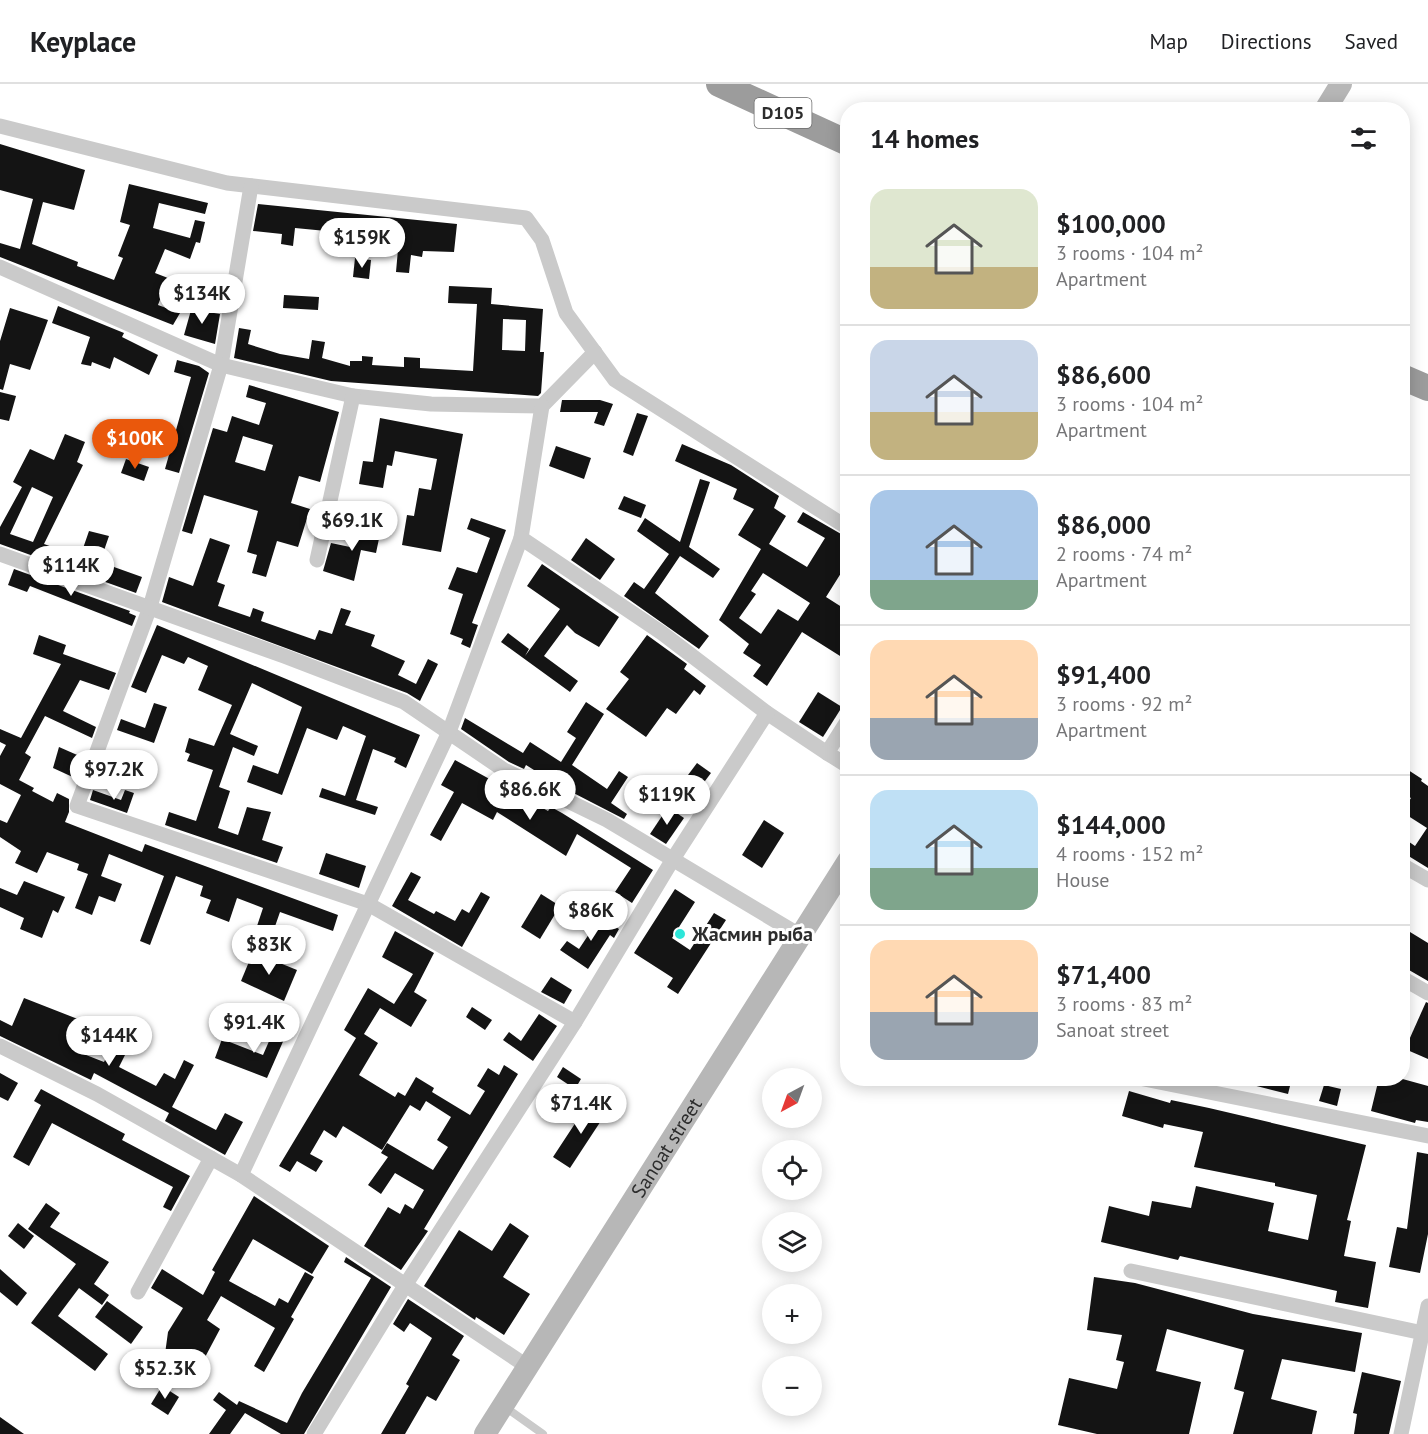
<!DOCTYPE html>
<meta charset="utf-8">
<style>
:root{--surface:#fff;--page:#f2f2f2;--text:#202124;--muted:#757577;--line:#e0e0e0;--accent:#ea580c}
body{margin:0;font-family:"PT Sans",sans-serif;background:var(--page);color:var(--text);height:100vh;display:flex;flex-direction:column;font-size:22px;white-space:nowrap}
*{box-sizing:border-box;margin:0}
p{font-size:20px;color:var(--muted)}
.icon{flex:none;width:33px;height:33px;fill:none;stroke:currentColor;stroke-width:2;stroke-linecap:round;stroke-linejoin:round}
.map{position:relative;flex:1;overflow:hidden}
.panel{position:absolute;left:840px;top:18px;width:570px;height:984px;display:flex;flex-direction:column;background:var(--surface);border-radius:24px;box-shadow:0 3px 15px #0003}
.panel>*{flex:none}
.needle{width:39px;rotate:221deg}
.fabs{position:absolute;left:762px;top:984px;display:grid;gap:12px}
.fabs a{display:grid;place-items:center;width:60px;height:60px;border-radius:50%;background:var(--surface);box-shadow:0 3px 15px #0003;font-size:30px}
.price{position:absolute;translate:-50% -51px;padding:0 14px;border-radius:21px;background:#fff;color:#222;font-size:20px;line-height:39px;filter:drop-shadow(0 2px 3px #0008)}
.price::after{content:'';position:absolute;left:50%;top:36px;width:18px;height:14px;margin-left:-9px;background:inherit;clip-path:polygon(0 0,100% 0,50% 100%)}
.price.active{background:var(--accent);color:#fff}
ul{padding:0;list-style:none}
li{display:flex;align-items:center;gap:18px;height:150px;padding:0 30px}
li+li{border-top:2px solid var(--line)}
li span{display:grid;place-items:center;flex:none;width:168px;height:120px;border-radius:18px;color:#555}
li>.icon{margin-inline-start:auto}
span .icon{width:72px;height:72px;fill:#fffc;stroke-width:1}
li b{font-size:26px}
h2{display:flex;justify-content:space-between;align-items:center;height:72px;padding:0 30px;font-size:26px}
header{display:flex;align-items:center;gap:36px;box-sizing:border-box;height:84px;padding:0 30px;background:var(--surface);border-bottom:2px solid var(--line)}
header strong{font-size:28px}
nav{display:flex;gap:33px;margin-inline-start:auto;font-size:21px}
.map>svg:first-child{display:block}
.building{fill:#141414;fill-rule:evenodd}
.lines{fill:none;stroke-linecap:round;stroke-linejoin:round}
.service{stroke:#cacaca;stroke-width:8}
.minor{stroke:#cacaca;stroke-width:15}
.secondary{stroke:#b7b7b7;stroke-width:22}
.trunk{stroke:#9c9c9c;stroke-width:26}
.poi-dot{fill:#2de6d9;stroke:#fff;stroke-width:2}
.labels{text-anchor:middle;stroke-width:6;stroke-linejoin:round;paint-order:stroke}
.shield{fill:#fff;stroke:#6c6c6c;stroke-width:1.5}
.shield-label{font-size:18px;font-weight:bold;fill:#2d2d2d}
.poi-label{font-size:20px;font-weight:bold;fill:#2d2d2d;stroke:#fff;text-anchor:start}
.street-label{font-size:20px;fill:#2d2d2d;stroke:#fff}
</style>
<header>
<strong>Keyplace</strong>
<nav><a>Map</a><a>Directions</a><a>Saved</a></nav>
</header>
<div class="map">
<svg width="1428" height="1350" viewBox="0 0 1428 1350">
<rect width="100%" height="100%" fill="#fff"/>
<g class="building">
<polygon points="0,60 85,86 74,126 43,118 32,160 78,178 77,182 114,196 123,174 118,172 130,141 120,138 129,100 208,119 205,130 159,119 153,144 190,154 195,136 205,138 200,159 196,158 190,175 165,165 155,189 168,194 158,221 180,229 173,241 0,173 0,159 20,165 33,115 0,106"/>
<polygon points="258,120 457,140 454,168 423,167 422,173 411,171 409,189 396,188 399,154 295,144 293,162 281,160 282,150 253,147"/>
<polygon points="355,174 371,176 369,195 353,193"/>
<path d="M 449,202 L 492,204 L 491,220 L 543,225 L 540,268 L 544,268 L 541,309 L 538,312 L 331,297 L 234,274 L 239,244 L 251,246 L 248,260 L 280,270 L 309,275 L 312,256 L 325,258 L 322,274 L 350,282 L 350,277 L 362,277 L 362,272 L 373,273 L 372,281 L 404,283 L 404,273 L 420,274 L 420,284 L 473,287 L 477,220 L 448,219 ZM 503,235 L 526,236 L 525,267 L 502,266 Z"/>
<polygon points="284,211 319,213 318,226 283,224"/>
<polygon points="193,219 203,223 202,227 220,230 215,260 184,251"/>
<polygon points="58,222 124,249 122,253 158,271 149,291 114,273 110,285 92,278 91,282 81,280 90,253 52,239"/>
<polygon points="10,224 48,236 30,286 10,280 3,306 0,305 0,257"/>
<polygon points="177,276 199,282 209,289 179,389 165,385 191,293 174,288"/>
<path d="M 249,301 L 339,328 L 320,398 L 299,392 L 291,419 L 310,425 L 298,463 L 277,457 L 266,493 L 252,489 L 257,471 L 247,468 L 258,427 L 204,411 L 192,450 L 182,447 L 213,344 L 227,348 L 232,332 L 259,341 L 266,319 L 246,313 ZM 243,352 L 273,361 L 265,387 L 235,378 Z"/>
<polygon points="0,308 16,312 9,337 0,335"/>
<polygon points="562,316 600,316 613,320 604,342 594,339 598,328 560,328"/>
<polygon points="637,329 648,332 633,372 623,368"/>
<polygon points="380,334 463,350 441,468 402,461 407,431 414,432 419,404 431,406 437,375 395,367 392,382 387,381 383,404 359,400 363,377 373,378"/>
<path d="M 65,350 L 85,358 L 77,378 L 83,381 L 44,460 L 80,473 L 89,447 L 109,452 L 100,478 L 142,493 L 136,509 L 0,460 L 0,443 L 22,403 L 13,398 L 30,365 L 54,376 ZM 32,403 L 53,413 L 33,458 L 10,450 Z"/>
<polygon points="106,353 124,359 119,373 101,366"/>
<path d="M 682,360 L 731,381 L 779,412 L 774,424 L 786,432 L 769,460 L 807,483 L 825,454 L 797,438 L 803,428 L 848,454 L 848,478 L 826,513 L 848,527 L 848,577 L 802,548 L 767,602 L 753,592 L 761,581 L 743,569 L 749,560 L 719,536 L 761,465 L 738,451 L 754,425 L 733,415 L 737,405 L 675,377 ZM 763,489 L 810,519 L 798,537 L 778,525 L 761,550 L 739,534 L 756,510 L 751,507 Z"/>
<polygon points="556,362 591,374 584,395 549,382"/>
<polygon points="126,375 149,383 144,397 121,389"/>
<polygon points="700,395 710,398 689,463 720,485 713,494 680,472 655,509 709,552 699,565 624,512 634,498 644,505 669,470 637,447 645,434 680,458"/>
<polygon points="624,412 646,421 641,434 618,425"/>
<polygon points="471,434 506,446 472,539 478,541 470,564 461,560 463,555 450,550 463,510 448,505 457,483 477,489 490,454 467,445"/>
<polygon points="356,439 381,445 376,469 361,466 354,497 323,487 331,459 350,463"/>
<polygon points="210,454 230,461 217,498 225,501 218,522 250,533 253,524 264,528 261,537 315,556 319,546 332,550 341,524 351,527 345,541 375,551 371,562 405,577 398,591 416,600 428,575 438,580 420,617 407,609 162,518 169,493 193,502"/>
<polygon points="586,454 615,475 600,496 571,476"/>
<polygon points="542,480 619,533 599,563 575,549 567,541 544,572 578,597 570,608 501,558 508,549 529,565 525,572 560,525 527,502"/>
<polygon points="14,485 130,527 129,529 136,532 132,542 30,502 27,508 8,501"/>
<polygon points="157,541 420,651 406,684 394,678 396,674 373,665 356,716 378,723 375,731 319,713 322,704 345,712 366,652 343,642 337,656 307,644 282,711 247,698 253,681 278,690 302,623 252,599 230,650 258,662 254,672 233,663 219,703 230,707 218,744 238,751 247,723 271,728 262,756 283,763 277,779 165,741 169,728 196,737 213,686 187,677 190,670 185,668 189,654 214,662 232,621 198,606 208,582 188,573 184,580 162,571 146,609 131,603"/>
<polygon points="39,551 66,561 63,570 116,589 109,606 80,596 63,627 96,643 92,654 45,632 25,669 31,673 19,696 34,704 32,707 53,718 57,709 69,715 69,728 65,738 142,768 145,760 338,831 333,847 280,828 272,851 256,845 263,824 237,814 229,838 206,829 211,816 200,812 203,802 176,792 150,861 140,857 164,792 109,770 101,792 122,800 115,818 99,812 92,831 75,824 88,790 77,786 79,780 47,768 37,789 15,779 21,767 0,753 0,736 7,739 21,711 0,700 0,672 6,661 0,658 0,645 21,654 61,580 33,570"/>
<polygon points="647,551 687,580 684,585 706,602 700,611 694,606 676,630 667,624 646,653 606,625 629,595 620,588"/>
<polygon points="818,608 842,623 823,653 799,638"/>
<polygon points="586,618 604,630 572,681 607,705 619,687 628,693 611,719 627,730 624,735 558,701 526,681 524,685 509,678 461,645 465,634 523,669 530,658 561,678 576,654 567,648"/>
<polygon points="154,619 167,623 154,659 117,646 121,635 145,644"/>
<polygon points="59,663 84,674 77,695 53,684"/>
<polygon points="455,676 548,727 551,723 562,729 653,786 632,819 615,808 631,784 577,750 566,772 497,728 493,736 462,719 441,757 430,751 454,708 441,701"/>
<polygon points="697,679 711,689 699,705 685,695"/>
<polygon points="1402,682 1422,695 1421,697 1428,702 1428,784 1402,768 1402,753 1415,762 1427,744 1402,728 1411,714 1402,709"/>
<polygon points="93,706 121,716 125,706 134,709 127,729 90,716"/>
<polygon points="668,723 684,734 666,760 650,750"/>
<polygon points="764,736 784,749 762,784 742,771"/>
<polygon points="326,769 366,782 359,804 319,790"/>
<polygon points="411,788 421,793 408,816 434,830 436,827 455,837 462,825 469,829 481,808 490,813 462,863 392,822"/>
<polygon points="24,797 65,813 58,829 53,826 42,854 20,845 24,834 0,823 0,804 17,811"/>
<polygon points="675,805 695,818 672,854 690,866 714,829 726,836 678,910 667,903 673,894 634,869"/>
<polygon points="541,810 560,822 540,855 521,843"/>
<polygon points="592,828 619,845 614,854 610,851 588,885 560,866 567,857 579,865 595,841 587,836"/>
<polygon points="395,847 434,869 414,908 427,916 411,943 380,924 364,950 378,959 359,991 395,1013 398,1008 405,1012 416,993 434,1004 432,1008 470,1031 485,1007 477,1002 488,984 499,991 504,981 518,990 424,1145 428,1147 401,1186 364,1162 388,1123 400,1130 405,1120 413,1125 424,1106 395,1089 381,1110 368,1101 388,1073 381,1069 387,1059 433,1086 448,1063 437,1056 451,1033 426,1017 420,1027 410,1021 382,1066 343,1042 336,1054 324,1046 310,1070 323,1077 316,1088 297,1077 290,1088 279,1082 356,954 344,946 368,904 394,920 413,890 382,873"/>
<polygon points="1410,848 1428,859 1428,897 1402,882 1402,849 1407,852"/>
<polygon points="253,868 297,886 284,917 241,897"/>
<polygon points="551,893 572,906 564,920 541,908"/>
<polygon points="24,914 93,941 81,969 104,978 119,948 133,955 119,983 156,1002 164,989 175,995 184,976 194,981 172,1023 216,1046 225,1029 243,1038 225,1071 165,1037 169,1029 94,989 91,996 0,952 0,936 12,942"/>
<polygon points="1426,918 1428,919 1428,975 1405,965"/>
<polygon points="472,923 492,936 485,946 466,933"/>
<polygon points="539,930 557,942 533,977 503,956 509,948 521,957"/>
<polygon points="277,939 289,944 267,994 215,974 222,955 263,971"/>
<polygon points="563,983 581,995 575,1005 557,993"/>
<polygon points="0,989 18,999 8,1017 0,1013"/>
<polygon points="1242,994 1292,994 1288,1010 1241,998"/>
<polygon points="1379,994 1399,994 1428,1002 1428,1038 1416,1036 1415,1039 1371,1027"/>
<polygon points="1324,1001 1341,1005 1337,1022 1319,1017"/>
<polygon points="41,1005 125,1050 122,1056 190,1092 171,1127 163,1123 173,1103 52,1039 29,1082 13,1073 41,1021 34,1017"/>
<polygon points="1129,1007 1170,1019 1171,1016 1209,1024 1366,1061 1347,1136 1351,1137 1344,1172 1376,1178 1368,1224 1335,1218 1337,1207 1180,1172 1178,1176 1101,1158 1109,1122 1149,1132 1152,1117 1191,1124 1196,1102 1274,1119 1268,1147 1308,1156 1317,1111 1275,1102 1275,1099 1194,1083 1203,1048 1164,1040 1163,1044 1122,1032"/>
<polygon points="548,1008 566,1019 560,1028 542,1016"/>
<polygon points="602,1013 612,1020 570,1084 553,1073 576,1038 583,1042"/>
<polygon points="1417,1068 1428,1070 1428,1150 1420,1189 1389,1183 1397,1143 1407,1145"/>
<polygon points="254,1112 329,1162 312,1190 253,1155 229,1197 275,1222 279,1214 288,1219 305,1188 314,1193 291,1233 294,1235 264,1288 254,1282 275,1244 221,1212 207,1236 220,1245 203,1277 210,1281 201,1295 165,1270 168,1248 183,1224 151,1204 162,1185 203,1211 215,1188 212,1186"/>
<polygon points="46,1119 60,1129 50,1143 109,1178 94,1200 109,1211 102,1221 79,1204 58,1232 108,1270 95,1287 31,1239 76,1180 28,1145"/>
<polygon points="18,1139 34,1152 24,1165 8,1152"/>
<polygon points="510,1139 529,1152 503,1193 530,1210 504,1251 476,1233 475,1236 424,1202 459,1146 492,1167"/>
<polygon points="346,1173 391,1203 304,1350 281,1350 245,1329 230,1350 209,1350 226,1326 213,1316 219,1308 237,1321 239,1317 287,1339 302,1309 371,1194 344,1178"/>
<polygon points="0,1185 27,1209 17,1222 0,1208"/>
<polygon points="1094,1193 1135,1199 1253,1230 1362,1249 1355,1288 1282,1275 1271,1315 1317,1327 1312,1350 1233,1350 1244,1308 1234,1305 1244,1266 1167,1245 1156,1287 1201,1298 1189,1350 1097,1350 1058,1341 1069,1294 1117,1305 1124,1278 1116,1276 1122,1251 1087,1246"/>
<polygon points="408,1215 464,1252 452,1271 460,1276 436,1317 427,1312 405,1350 381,1350 409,1302 406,1300 432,1254 410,1239 404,1248 393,1240"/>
<polygon points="107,1217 143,1243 131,1260 95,1233"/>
<polygon points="141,1269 157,1280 146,1298 129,1287"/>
<polygon points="1362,1288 1401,1297 1389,1350 1354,1350 1357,1330 1353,1329"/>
<polygon points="162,1302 179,1313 168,1331 151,1320"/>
<polygon points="0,1333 24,1350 0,1350"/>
</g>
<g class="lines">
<polyline class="service" points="505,1323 543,1350"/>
<g class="minor">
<polyline points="0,42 227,99 526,134 542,156 566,229 615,296 848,444"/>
<polyline points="251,102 221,281 150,523 77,722 368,820 575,938"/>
<polyline points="0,183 221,281 353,312 431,320 542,322 595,268"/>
<polyline points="542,322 521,454 662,549 767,629 827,669 848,636"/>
<polyline points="0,470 284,572 404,618 504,686 607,736 801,852"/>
<polyline points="317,476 353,312"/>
<polyline points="827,669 848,682"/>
<polyline points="1402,781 1428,796"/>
<polyline points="1402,894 1428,909"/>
<polyline points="0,962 97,1010 241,1091 528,1283"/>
<polyline points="1139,994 1428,1052"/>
<polyline points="241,1091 449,648 521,454"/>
<polyline points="1131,1187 1423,1249"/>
<polyline points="138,1208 211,1074"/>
<polyline points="314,1350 406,1200 575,938 673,775 767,629"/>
<polyline points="1401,1350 1428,1222"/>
</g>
<g class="secondary">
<polyline points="1325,26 1341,0"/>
<path id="s1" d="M 485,1350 L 848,777"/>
</g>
<g class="trunk">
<polyline points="719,0 848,59"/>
<polyline points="1402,293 1428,304"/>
</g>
</g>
<circle class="poi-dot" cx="680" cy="850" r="6"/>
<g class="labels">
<rect class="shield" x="754.5" y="14" width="57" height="30" rx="4.5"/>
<g class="shield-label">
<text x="783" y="35">D105</text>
</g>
<g class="poi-label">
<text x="692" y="857">Жасмин рыба</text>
</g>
<g class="street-label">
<text dy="7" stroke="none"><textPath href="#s1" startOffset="339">Sanoat street</textPath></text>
</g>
</g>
</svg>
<div class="fabs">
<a><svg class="needle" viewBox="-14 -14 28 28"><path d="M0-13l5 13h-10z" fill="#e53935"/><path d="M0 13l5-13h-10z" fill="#757577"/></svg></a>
<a><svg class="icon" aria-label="locate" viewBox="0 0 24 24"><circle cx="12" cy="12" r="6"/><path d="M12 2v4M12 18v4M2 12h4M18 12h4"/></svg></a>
<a><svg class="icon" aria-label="layers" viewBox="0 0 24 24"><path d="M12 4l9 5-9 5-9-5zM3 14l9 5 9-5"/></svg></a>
<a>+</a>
<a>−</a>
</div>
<b class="price" style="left:362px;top:185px">$159K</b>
<b class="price" style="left:202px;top:241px">$134K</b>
<b class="price active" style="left:135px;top:386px">$100K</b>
<b class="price" style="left:352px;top:468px">$69.1K</b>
<b class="price" style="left:71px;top:513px">$114K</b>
<b class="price" style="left:114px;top:717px">$97.2K</b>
<b class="price" style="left:530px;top:737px">$86.6K</b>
<b class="price" style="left:667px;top:742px">$119K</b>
<b class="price" style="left:591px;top:858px">$86K</b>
<b class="price" style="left:269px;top:892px">$83K</b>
<b class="price" style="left:254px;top:970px">$91.4K</b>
<b class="price" style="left:109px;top:983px">$144K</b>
<b class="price" style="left:581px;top:1051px">$71.4K</b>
<b class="price" style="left:165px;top:1316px">$52.3K</b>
<section class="panel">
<h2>14 homes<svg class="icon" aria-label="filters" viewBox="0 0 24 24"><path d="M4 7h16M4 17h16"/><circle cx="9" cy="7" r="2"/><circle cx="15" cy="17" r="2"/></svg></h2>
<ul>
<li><span style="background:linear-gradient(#dfe7d0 65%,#c2b280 0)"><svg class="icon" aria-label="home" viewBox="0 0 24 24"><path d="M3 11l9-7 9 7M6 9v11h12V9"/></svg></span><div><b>$100,000</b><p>3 rooms · 104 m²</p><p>Apartment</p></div></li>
<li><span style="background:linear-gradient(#c9d6e8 60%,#c2b280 0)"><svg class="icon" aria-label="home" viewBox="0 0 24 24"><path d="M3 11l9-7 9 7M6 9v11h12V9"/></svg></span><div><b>$86,600</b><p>3 rooms · 104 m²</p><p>Apartment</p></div></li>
<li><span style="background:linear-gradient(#a9c7e8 75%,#7fa58c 0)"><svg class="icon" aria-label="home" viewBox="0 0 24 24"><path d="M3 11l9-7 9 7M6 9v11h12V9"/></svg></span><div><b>$86,000</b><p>2 rooms · 74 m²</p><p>Apartment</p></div></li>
<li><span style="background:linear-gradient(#ffd9b3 65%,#9aa5b1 0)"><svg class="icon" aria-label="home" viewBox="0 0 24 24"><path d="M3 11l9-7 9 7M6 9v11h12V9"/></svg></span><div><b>$91,400</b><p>3 rooms · 92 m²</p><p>Apartment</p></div></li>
<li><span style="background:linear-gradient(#bfe0f5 65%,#7fa58c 0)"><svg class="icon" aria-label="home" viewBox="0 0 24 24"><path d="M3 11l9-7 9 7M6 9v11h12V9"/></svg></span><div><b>$144,000</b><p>4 rooms · 152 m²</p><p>House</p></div></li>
<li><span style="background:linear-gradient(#ffd9b3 60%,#9aa5b1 0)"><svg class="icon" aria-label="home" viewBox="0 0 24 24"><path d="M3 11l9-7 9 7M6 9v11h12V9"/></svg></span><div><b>$71,400</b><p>3 rooms · 83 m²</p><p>Sanoat street</p></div></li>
</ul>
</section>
</div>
